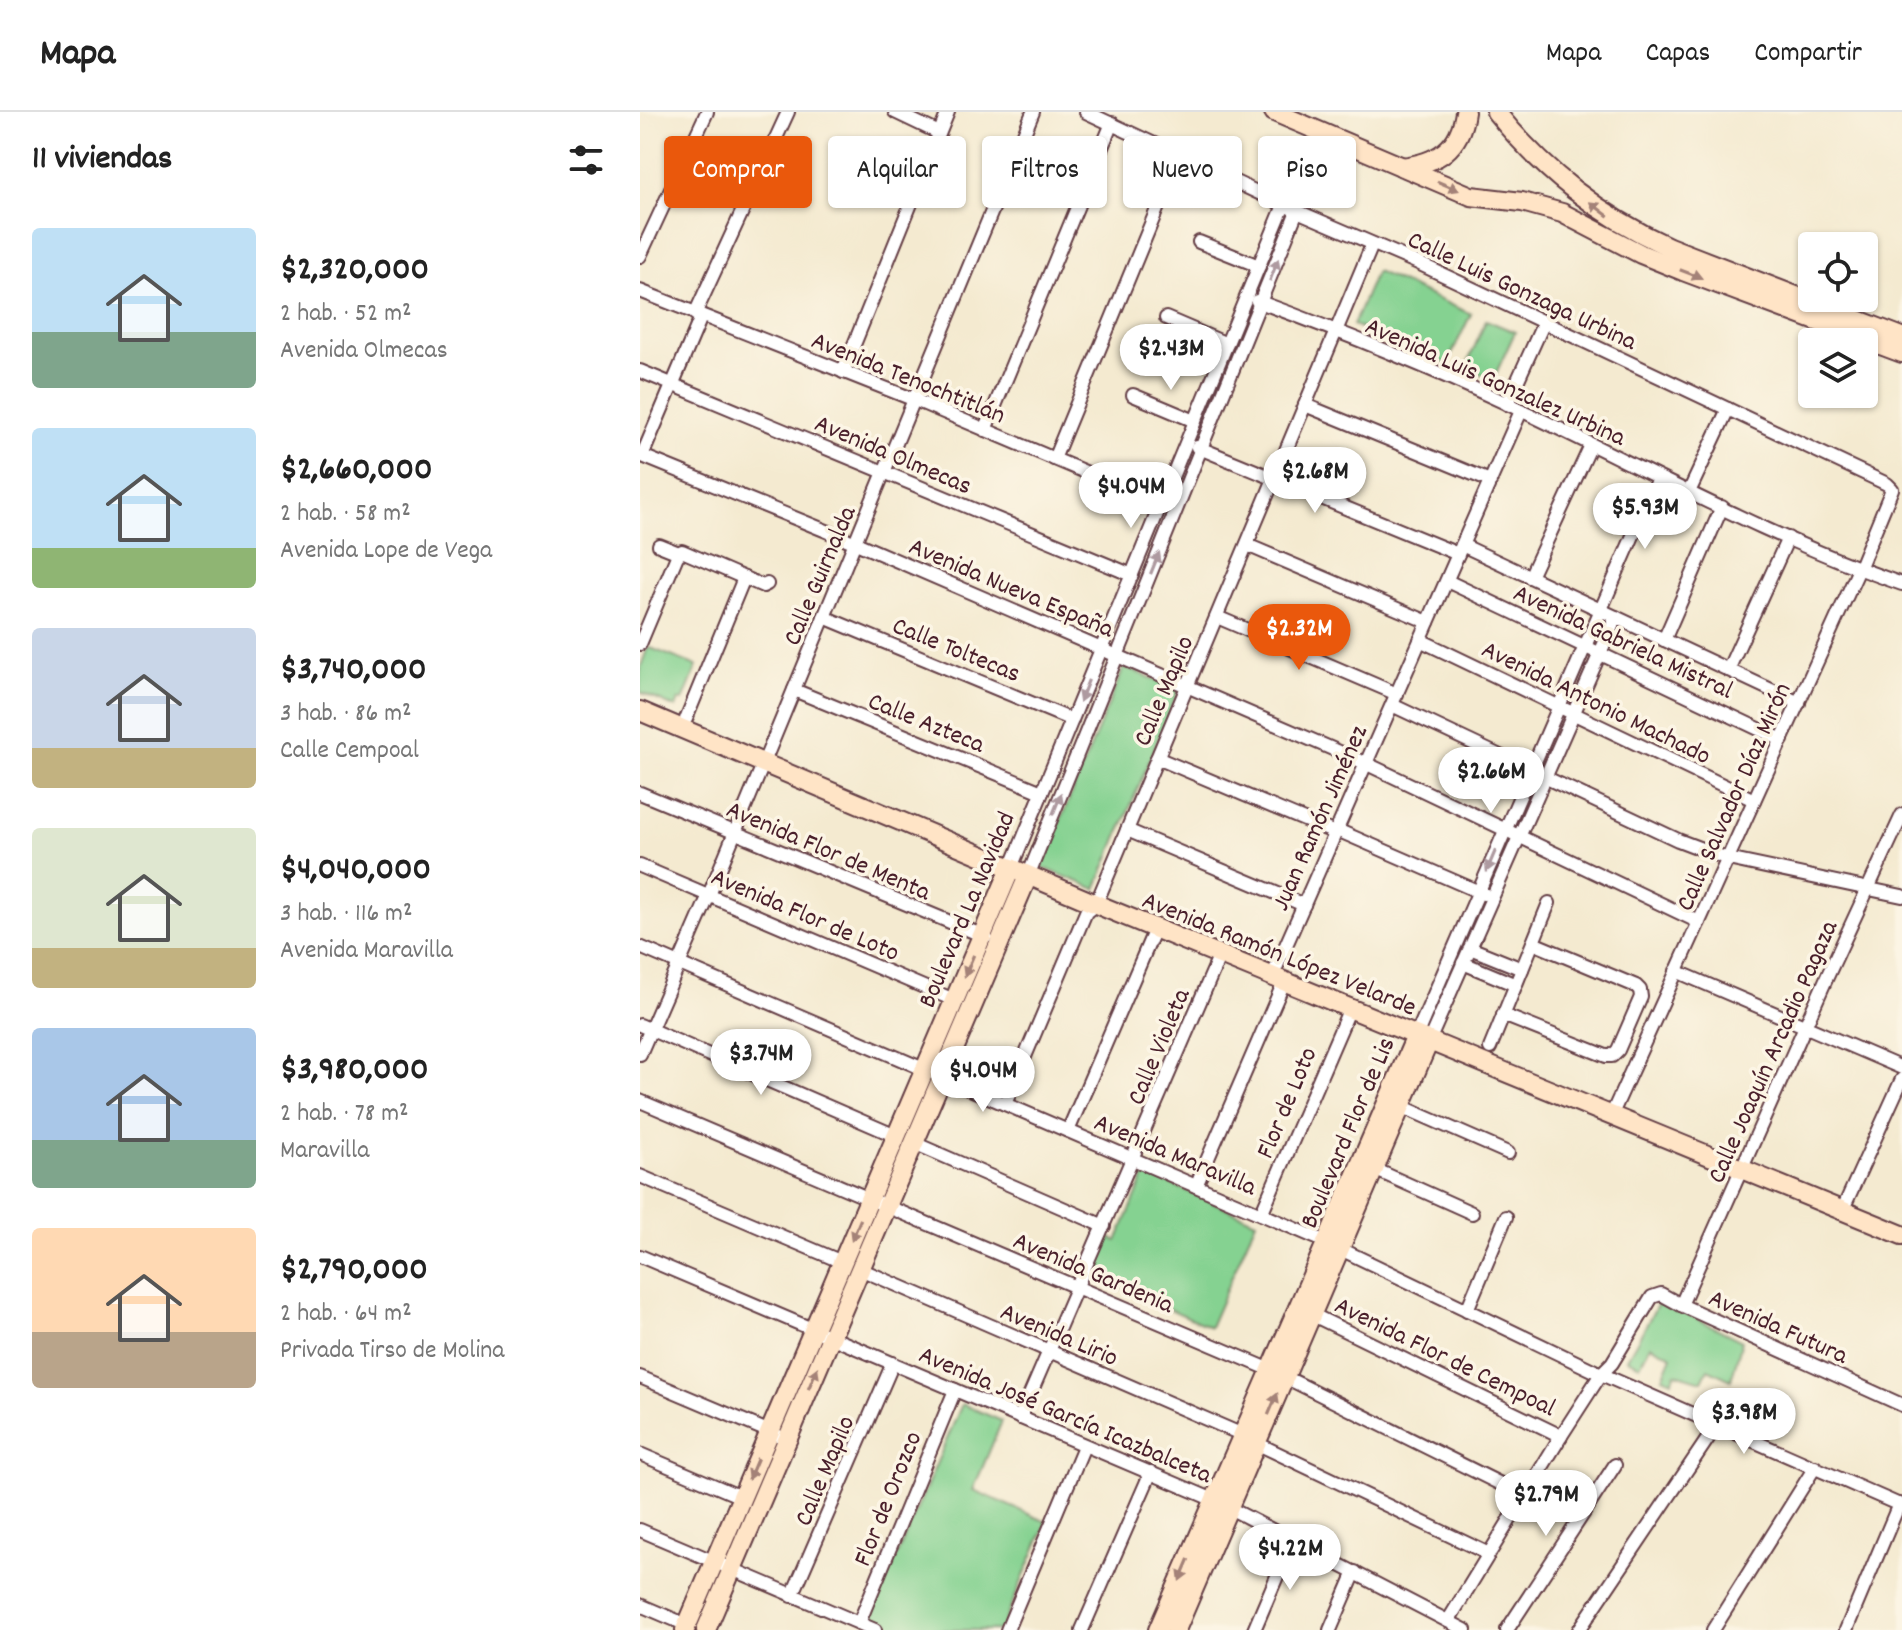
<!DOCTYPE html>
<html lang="es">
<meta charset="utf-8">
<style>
:root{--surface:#fff;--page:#f2f2f2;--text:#222;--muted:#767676;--line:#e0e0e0;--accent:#ea580c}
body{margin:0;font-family:Dekko,sans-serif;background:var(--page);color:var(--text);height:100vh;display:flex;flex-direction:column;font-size:30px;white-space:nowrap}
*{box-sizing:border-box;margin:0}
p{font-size:26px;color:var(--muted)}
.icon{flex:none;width:44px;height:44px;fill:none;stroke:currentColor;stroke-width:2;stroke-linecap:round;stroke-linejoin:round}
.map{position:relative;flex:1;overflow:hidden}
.panel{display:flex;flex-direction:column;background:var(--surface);width:640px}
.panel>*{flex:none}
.hud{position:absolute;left:24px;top:24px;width:760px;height:72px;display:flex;gap:16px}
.controls{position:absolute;left:1158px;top:120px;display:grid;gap:16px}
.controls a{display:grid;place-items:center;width:80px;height:80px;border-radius:8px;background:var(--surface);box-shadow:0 2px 6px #0004;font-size:40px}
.price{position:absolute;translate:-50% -68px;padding:0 18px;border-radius:28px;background:#fff;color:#222;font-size:26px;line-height:52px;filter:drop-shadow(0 2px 4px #0008)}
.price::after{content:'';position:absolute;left:50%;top:48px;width:24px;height:18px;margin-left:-12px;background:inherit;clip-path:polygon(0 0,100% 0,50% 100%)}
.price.active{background:var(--accent);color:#fff}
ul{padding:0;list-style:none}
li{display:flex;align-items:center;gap:24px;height:200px;padding:0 32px}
li span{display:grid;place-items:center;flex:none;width:224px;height:160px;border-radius:8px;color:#555}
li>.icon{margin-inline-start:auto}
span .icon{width:96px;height:96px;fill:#fffc;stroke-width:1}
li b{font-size:34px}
h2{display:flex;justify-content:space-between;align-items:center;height:96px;padding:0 32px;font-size:34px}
.chip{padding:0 28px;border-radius:8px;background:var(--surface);box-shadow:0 2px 6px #0004;font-size:28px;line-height:72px}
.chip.active{background:var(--accent);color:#fff}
header{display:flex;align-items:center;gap:48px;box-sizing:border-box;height:112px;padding:0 40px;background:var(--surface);border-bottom:2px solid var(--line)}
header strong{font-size:38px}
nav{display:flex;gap:44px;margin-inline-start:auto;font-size:28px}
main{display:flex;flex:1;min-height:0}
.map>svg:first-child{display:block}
.green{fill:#85d291;stroke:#68785e;stroke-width:2}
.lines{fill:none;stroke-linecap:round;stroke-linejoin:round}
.street-casing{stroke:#643d44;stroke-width:16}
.secondary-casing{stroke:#643d44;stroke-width:22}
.street{stroke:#fff;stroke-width:12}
.secondary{stroke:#ffe4c6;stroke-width:18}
.oneway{fill:#a48278}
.oneway2{fill:#ae9aa0}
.labels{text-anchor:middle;stroke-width:7;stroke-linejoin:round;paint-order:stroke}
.street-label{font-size:26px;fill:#4a1f2b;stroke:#fcf5e5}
</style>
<header>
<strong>Mapa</strong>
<nav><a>Mapa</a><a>Capas</a><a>Compartir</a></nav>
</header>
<main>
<section class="panel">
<h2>11 viviendas<svg class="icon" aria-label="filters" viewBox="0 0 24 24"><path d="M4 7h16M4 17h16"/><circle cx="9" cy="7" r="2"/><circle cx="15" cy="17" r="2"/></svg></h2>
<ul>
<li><span style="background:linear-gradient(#bfe0f5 65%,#7fa58c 0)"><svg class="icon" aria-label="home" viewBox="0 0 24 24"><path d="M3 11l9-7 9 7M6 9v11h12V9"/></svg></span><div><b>$2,320,000</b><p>2 hab. · 52 m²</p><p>Avenida Olmecas</p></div></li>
<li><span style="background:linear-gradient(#bfe0f5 75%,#8fb573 0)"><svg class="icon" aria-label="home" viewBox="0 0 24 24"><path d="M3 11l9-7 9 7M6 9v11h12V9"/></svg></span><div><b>$2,660,000</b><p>2 hab. · 58 m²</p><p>Avenida Lope de Vega</p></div></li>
<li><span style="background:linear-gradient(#c9d6e8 75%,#c2b280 0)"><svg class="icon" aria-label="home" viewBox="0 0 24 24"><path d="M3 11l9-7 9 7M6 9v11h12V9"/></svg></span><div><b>$3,740,000</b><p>3 hab. · 86 m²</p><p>Calle Cempoal</p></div></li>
<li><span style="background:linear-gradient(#dfe7d0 75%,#c2b280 0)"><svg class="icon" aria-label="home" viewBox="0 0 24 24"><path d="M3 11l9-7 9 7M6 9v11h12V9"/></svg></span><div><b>$4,040,000</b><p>3 hab. · 116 m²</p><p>Avenida Maravilla</p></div></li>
<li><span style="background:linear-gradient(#a9c7e8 70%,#7fa58c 0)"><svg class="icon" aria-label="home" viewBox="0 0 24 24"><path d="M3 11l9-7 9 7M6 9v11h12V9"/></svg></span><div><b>$3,980,000</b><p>2 hab. · 78 m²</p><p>Maravilla</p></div></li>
<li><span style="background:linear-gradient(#ffd9b3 65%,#b9a48a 0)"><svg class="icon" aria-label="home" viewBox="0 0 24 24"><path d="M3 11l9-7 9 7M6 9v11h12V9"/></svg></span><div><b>$2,790,000</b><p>2 hab. · 64 m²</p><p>Privada Tirso de Molina</p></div></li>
</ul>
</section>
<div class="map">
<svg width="1262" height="1518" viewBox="0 0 1262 1518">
<rect width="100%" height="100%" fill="#fcf5e5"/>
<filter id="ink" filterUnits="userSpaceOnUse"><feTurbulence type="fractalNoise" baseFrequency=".0125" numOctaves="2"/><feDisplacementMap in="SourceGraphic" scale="16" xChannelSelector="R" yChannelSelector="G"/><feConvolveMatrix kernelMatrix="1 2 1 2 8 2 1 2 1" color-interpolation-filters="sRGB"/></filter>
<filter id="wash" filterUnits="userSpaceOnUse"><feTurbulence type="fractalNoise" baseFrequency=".006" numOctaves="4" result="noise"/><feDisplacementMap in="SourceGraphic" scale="32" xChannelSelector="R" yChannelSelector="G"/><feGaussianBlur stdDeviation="1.8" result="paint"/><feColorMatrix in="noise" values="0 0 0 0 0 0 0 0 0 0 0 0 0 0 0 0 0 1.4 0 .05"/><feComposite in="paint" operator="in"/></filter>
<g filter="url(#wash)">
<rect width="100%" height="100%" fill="#f4ead0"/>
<g class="green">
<polygon points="736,159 831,202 807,252 713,213"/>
<polygon points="846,208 875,220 853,268 826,255"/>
<polygon points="8,535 57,554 43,589 39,588 36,596 0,580 0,557"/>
<polygon points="484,555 539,577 456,777 401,755"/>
<polygon points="506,1061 616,1109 570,1215 453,1163 470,1126 477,1129"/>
<polygon points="1020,1188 1102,1229 1091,1268 1068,1257 1062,1269 1036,1261 1032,1269 1023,1265 1032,1244 1010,1233 1000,1253 987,1247"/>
<polygon points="322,1292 362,1309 333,1378 407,1410 361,1518 258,1518 230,1506"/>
</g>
</g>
<g filter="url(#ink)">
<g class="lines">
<defs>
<g id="street">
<polyline points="255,0 299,21"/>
<polyline points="446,0 657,99 778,151 1247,372 1252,377 1219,457 971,1004"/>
<polyline points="559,130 619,154"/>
<polyline points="0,144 67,0"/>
<polyline points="0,179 275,288 521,392"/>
<path d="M 617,189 C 702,220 788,255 870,293 C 1000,354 1126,425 1262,472"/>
<polyline points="55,202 148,0"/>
<polyline points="526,206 587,232"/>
<polyline points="0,259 492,463"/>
<polyline points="203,260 308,0"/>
<polyline points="493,283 555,309"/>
<polyline points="867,292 904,210"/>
<polyline points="665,293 850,369"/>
<polyline points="345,318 472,11"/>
<polyline points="557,335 818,442"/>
<polyline points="0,343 216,431 725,651 1059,810"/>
<polyline points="2,344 61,205"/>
<polyline points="414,347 539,44"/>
<polyline points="1049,380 1088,297"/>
<polyline points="19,433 39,441"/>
<polyline points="607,433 788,510"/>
<polyline points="822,433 1159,591"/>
<polyline points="890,465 951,333"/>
<polyline points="807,469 1142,628"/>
<polyline points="184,505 432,608"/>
<polyline points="577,505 757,582"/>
<polyline points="780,528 1114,688"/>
<polyline points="1024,528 1082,395"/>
<polyline points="0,532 37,444 42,439 123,474 127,472"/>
<polyline points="1088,558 1148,426"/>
<polyline points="154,578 402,680"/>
<polyline points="752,593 1038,728 1088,747 1262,784"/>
<polyline points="46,607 104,466"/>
<polyline points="517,646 695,721"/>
<polyline points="0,681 346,825"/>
<polyline points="487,718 664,793"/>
<polyline points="697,718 844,782"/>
<polyline points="0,754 314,888"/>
<polyline points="371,756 644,93"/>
<polyline points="388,764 657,99"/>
<polyline points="0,835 686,1130 961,1262 1262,1394"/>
<polyline points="830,836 882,857"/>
<polyline points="823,851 876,873"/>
<polyline points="1036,859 1262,956"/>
<polyline points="632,865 881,299"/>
<polyline points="863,903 966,944 972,944 978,938 1001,885 1000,878 996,874 893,831"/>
<polyline points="0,913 256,1024"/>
<polyline points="776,924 1018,366"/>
<polyline points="789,929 976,505"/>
<polyline points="850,936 909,791"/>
<polyline points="0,942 69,783 393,0"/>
<polyline points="0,989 631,1258 885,1384"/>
<polyline points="754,991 868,1041"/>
<polyline points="365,992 446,800 456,792 732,133"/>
<polyline points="428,1019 515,817"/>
<polyline points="274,1031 464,1114"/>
<polyline points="734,1057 832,1101"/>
<polyline points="0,1064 202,1150"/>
<polyline points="556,1074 644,870"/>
<polyline points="1202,1099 1262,967"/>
<polyline points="621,1102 710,896"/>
<polyline points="0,1144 574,1388 825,1518"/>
<polyline points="220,1157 603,1323"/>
<polyline points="1041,1193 1187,865 1262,703"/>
<polyline points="827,1198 866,1105"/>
<polyline points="671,1202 921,1324"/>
<polyline points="0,1265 137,1323"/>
<polyline points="380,1306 580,843"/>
<polyline points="616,1331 849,1442"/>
<polyline points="0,1342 101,1385"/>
<polyline points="0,1418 235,1518"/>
<polyline points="152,1484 253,1251"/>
<polyline points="0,1493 47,1513"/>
<polyline points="808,1509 921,1324 961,1262 972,1251 1012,1185 1021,1182 1041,1193 1262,1293"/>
<polyline points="219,1511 315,1278"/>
<polyline points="367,1518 444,1334"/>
<polyline points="442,1518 511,1360"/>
<polyline points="614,1518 652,1429"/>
<polyline points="690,1518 715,1460"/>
<polyline points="867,1518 975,1353"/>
<polyline points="939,1518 1077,1313"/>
<polyline points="1073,1518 1175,1355"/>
<polyline points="1206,1518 1259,1392"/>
</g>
<g id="secondary">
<polyline points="634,0 831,84 882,90 922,101 1001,142 1043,159 1262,241"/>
<path d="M 856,0 C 904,60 959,103 1029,135 L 1262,225"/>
<path d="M 762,55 C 797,51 820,37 825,0"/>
<polyline points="0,599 456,792 1262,1123"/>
<polyline points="45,1518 371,756"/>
<polyline points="66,1518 388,764"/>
<polyline points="518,1518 776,924"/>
<polyline points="536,1518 789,929"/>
</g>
</defs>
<use href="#street" class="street-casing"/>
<use href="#secondary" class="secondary-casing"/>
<use href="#street" class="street"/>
<use href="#secondary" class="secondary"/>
</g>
<defs><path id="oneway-solid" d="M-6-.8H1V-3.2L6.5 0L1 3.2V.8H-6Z" transform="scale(2)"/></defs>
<g class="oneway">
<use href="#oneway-solid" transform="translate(808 74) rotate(23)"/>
<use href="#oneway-solid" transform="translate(959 97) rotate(-143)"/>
<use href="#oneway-solid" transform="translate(1051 162) rotate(21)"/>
<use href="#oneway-solid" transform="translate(329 854) rotate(113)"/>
<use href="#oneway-solid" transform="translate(216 1118) rotate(113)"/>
<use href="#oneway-solid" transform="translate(173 1266) rotate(-67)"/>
<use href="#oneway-solid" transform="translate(633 1292) rotate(-67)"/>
<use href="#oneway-solid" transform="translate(113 1357) rotate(113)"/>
<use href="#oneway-solid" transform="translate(544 1458) rotate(113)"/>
</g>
<g class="oneway2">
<use href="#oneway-solid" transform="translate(634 158) rotate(-69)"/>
<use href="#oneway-solid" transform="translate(515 451) rotate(-68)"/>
<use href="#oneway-solid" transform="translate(444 579) rotate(112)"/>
<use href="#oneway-solid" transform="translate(417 692) rotate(-68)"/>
<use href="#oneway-solid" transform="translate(851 749) rotate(113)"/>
</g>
</g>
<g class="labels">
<g class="street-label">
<text transform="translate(883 177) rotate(25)" y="9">Calle Luis Gonzaga Urbina</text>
<text transform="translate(269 264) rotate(22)" y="9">Avenida Tenochtitlán</text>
<text transform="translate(856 268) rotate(24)" y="9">Avenida Luis Gonzalez Urbina</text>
<text transform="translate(254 341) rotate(23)" y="9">Avenida Olmecas</text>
<text transform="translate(178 463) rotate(-67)" y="9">Calle Guirnalda</text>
<text transform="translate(372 474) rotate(23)" y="9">Avenida Nueva España</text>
<text transform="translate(984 528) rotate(25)" y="9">Avenida Gabriela Mistral</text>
<text transform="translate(317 536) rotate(22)" y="9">Calle Toltecas</text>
<text transform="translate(522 578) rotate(-67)" y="9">Calle Mapilo</text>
<text transform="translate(957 589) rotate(26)" y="9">Avenida Antonio Machado</text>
<text transform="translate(287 609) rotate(22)" y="9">Calle Azteca</text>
<text transform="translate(1092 684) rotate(-66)" y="9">Calle Salvador Díaz Mirón</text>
<text transform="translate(678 705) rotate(-66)" y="9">Juan Ramón Jiménez</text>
<text transform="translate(189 737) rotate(23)" y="9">Avenida Flor de Menta</text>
<text transform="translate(325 797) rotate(-67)" y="9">Boulevard La Navidad</text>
<text transform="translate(166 801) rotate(23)" y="9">Avenida Flor de Loto</text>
<text transform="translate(640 840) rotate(22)" y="9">Avenida Ramón López Velarde</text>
<text transform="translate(517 934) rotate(-67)" y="9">Calle Violeta</text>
<text transform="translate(1131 939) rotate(-66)" y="9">Calle Joaquín Arcadio Pagaza</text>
<text transform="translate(645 990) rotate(-67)" y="9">Flor de Loto</text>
<text transform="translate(706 1020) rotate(-67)" y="9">Boulevard Flor de Lis</text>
<text transform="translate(536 1041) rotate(23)" y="9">Avenida Maravilla</text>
<text transform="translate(454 1159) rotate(23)" y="9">Avenida Gardenia</text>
<text transform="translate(1139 1213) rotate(24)" y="9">Avenida Futura</text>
<text transform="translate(420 1221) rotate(23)" y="9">Avenida Lirio</text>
<text transform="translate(806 1243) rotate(26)" y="9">Avenida Flor de Cempoal</text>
<text transform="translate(426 1301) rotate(23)" y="9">Avenida José García Icazbalceta</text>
<text transform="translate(183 1358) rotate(-67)" y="9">Calle Mapilo</text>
<text transform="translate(246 1386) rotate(-68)" y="9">Flor de Orozco</text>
</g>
</g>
</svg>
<div class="controls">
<a><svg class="icon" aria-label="locate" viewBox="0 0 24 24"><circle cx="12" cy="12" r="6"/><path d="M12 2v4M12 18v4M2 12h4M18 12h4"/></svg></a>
<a><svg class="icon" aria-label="layers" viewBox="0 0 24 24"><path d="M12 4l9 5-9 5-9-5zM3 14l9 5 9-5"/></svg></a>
</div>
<b class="price" style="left:531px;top:280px">$2.43M</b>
<b class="price" style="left:675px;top:403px">$2.68M</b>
<b class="price" style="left:491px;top:418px">$4.04M</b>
<b class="price" style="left:1005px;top:439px">$5.93M</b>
<b class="price active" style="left:659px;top:560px">$2.32M</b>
<b class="price" style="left:851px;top:703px">$2.66M</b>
<b class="price" style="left:121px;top:985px">$3.74M</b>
<b class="price" style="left:343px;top:1002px">$4.04M</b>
<b class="price" style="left:1104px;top:1344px">$3.98M</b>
<b class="price" style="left:906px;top:1426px">$2.79M</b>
<b class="price" style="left:650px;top:1480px">$4.22M</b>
<div class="hud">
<a class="chip active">Comprar</a>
<a class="chip">Alquilar</a>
<a class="chip">Filtros</a>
<a class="chip">Nuevo</a>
<a class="chip">Piso</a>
</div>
</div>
</main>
